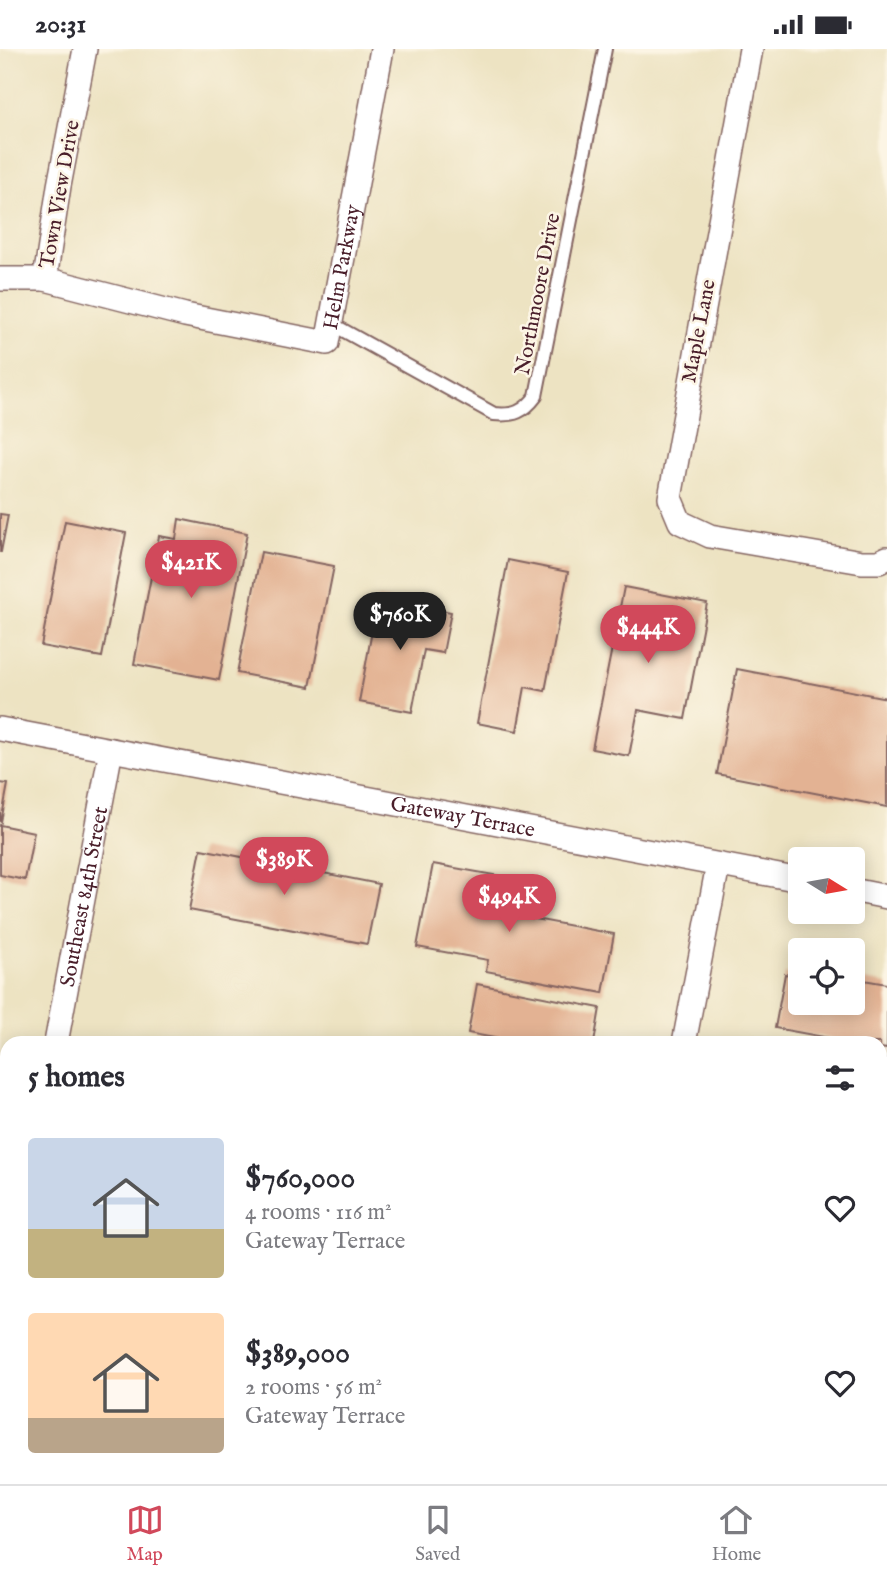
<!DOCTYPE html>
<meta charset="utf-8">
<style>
:root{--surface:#fff;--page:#f2f2f3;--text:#2b2b33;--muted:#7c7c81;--line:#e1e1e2;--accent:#d1495b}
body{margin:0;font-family:"IM FELL English",serif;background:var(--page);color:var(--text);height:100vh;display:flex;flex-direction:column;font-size:26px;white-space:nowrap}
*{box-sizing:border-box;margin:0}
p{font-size:23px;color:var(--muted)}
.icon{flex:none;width:38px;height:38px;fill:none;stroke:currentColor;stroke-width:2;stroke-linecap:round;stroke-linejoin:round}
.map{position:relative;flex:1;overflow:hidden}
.details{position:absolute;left:0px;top:987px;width:887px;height:448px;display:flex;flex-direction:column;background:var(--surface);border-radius:21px 21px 0 0;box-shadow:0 4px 18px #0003}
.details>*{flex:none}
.needle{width:46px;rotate:101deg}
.buttons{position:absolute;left:788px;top:798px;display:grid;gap:14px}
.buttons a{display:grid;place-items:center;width:77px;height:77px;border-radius:7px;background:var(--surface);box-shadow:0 4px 18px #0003;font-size:35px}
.price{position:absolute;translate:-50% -60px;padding:0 16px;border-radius:24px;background:var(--accent);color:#fff;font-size:23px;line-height:46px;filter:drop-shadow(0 2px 4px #0008)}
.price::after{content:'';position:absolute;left:50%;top:42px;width:21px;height:16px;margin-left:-10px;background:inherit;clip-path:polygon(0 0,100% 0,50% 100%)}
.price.active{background:#222;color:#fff}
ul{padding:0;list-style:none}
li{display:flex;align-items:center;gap:21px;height:175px;padding:0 28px}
li span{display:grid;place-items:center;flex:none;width:196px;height:140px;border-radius:7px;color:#555}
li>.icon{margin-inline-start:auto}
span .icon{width:84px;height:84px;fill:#fffc;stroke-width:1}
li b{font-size:30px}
h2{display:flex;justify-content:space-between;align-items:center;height:84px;padding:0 28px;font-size:30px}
.status{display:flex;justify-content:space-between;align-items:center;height:49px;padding:0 35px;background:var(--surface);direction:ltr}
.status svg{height:19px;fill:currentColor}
.menu{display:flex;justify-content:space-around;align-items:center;height:98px;border-top:2px solid var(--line);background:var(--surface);font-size:19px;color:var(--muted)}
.menu a{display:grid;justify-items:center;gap:4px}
.menu .active{color:var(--accent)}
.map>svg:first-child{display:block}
.building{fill:#e3b293}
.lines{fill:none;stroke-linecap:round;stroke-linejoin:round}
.service-casing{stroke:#836460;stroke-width:16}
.minor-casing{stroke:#836460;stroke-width:26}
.service{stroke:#fff;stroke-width:12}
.minor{stroke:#fff;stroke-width:23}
.labels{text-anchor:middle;stroke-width:5;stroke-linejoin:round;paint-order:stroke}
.street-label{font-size:21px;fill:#4a1f2b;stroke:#fcf5e5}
</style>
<div class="status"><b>20:31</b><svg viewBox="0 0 49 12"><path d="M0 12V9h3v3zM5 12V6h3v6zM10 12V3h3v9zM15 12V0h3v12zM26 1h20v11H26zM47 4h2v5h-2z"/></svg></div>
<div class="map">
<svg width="887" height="1435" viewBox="0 0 887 1435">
<rect width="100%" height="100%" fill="#fcf5e5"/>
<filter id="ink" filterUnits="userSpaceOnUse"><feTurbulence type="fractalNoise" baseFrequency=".0143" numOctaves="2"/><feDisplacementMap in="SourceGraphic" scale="14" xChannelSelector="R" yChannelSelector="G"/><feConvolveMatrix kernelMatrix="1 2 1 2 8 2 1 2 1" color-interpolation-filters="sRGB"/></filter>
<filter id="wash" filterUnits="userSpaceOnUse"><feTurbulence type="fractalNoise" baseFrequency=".00686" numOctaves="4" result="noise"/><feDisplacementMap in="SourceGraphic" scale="28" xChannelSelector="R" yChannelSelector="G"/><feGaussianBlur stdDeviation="1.57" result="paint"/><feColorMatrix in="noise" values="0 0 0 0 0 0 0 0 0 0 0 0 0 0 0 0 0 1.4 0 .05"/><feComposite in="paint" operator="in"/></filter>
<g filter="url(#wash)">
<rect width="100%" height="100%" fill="#ede3c2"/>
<g id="blocks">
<g class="building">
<polygon points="0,465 8,466 1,503 0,503"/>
<polygon points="179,470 247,484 219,631 134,615 159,487 176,490"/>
<polygon points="65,472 126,484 102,608 41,597"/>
<polygon points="261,503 334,517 310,638 237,624"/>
<polygon points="508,511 568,523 545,642 525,638 517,682 477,674"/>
<polygon points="624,538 707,554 685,670 638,661 629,707 592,700"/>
<polygon points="378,549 451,563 443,604 424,601 412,663 359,653"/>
<polygon points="737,620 887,649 887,758 717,725"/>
<polygon points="0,734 8,735 1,773 0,772"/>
<polygon points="0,776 34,783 25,831 0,826"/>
<polygon points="201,800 379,835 367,895 189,861"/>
<polygon points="433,815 505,828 499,863 614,885 603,944 486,922 488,911 417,898"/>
<polygon points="785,925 800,928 800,954 852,954 852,929 887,935 887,1000 880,999 880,994 856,994 775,979"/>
<polygon points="477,935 600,959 594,994 521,994 468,984"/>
<polygon points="880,1010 887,1011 887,1085 880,1084"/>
<polygon points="880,1166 887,1167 882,1200 880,1200"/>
<polygon points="880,1250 887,1252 887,1345 880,1344"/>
<polygon points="211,1428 256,1428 255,1435"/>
<polygon points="344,1428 421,1428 419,1435 343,1435"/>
<polygon points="460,1428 571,1428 570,1435 459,1435"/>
<polygon points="632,1428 732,1428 730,1435 631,1435"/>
<polygon points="802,1428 863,1428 887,1435 801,1435"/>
</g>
</g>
</g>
<g filter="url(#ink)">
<use href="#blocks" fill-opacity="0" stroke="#836460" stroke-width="2"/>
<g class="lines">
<defs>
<g id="service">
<path d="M 330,274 L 494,365 C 514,367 524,363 536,347 L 605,0"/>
<polyline points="880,1390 887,1391"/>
<polyline points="761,1435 763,1428"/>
</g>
<g id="minor">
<path id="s1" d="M 85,0 L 59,137 L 45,230 L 185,266 L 327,294 L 382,0"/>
<polyline points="751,0 670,449 680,473 710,487 862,513 879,513 887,509"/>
<polyline points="0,230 45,230"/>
<path id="s2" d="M 0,680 L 800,831"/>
<polyline points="852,841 887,848"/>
<path id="s3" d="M 56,994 L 111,701"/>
<polyline points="684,994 718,816"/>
<polyline points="0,1290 7,1253"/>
</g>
</defs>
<use href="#service" class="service-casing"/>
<use href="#minor" class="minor-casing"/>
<use href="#service" class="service"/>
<use href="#minor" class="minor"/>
</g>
</g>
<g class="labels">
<g class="street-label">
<text transform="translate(59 145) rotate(-80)" y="7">Town View Drive</text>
<text dy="7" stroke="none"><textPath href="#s1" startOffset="600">Helm Parkway</textPath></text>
<text transform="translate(537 245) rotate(-79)" y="7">Northmoore Drive</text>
<text transform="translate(698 282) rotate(-79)" y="7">Maple Lane</text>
<text dy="7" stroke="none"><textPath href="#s2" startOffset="471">Gateway Terrace</textPath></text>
<text dy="7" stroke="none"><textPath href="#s3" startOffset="149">Southeast 84th Street</textPath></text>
</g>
</g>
</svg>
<div class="buttons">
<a><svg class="needle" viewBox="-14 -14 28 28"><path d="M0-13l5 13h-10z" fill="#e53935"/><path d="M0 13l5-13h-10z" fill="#7c7c81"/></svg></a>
<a><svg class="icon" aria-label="locate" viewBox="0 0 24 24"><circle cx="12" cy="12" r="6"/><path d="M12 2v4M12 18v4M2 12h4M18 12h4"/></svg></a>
</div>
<b class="price" style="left:191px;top:551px">$421K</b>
<b class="price active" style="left:400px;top:603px">$760K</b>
<b class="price" style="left:648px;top:616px">$444K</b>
<b class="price" style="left:284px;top:848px">$389K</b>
<b class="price" style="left:509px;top:885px">$494K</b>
<section class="details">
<h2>5 homes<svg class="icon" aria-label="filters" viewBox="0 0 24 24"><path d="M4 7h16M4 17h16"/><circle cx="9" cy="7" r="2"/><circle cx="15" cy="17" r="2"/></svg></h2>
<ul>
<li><span style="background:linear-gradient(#c9d6e8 65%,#c2b280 0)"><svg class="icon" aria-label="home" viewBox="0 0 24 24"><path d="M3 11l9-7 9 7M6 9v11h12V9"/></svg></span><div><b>$760,000</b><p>4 rooms · 116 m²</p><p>Gateway Terrace</p></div><svg class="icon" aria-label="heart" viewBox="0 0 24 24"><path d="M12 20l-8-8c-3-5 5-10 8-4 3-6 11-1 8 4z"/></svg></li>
<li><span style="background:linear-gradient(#ffd9b3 75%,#b9a48a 0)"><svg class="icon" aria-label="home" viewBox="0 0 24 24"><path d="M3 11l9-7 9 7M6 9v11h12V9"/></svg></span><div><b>$389,000</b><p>2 rooms · 56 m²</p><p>Gateway Terrace</p></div><svg class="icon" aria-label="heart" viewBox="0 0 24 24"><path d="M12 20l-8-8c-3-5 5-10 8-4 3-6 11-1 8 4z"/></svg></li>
</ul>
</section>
</div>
<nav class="menu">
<a class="active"><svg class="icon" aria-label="map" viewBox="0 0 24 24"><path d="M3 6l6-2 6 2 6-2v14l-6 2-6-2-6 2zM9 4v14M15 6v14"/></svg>Map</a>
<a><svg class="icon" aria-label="saved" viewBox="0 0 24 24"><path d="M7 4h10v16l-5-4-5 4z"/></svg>Saved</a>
<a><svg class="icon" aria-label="home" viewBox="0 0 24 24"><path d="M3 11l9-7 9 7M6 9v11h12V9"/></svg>Home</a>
</nav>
